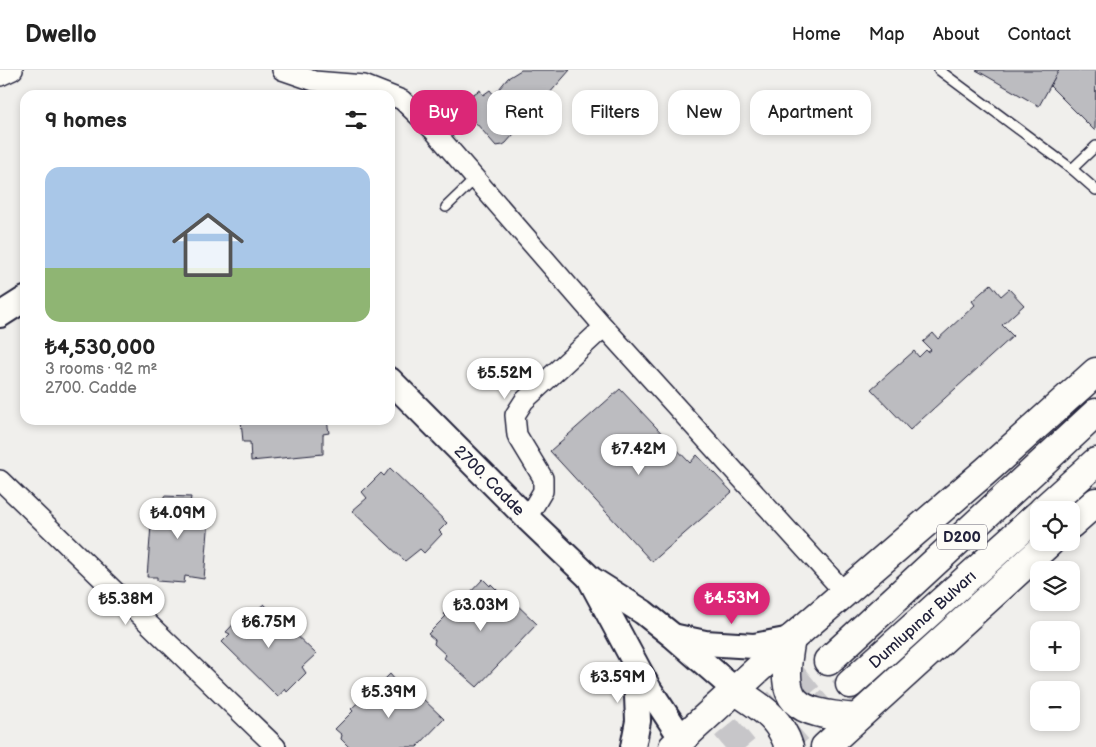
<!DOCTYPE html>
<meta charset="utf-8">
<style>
:root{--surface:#fff;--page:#f2f2f2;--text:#222;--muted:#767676;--line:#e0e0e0;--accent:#db2777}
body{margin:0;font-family:"Balsamiq Sans",sans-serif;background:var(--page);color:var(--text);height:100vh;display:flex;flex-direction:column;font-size:19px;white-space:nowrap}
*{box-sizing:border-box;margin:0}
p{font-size:16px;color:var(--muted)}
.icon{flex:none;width:28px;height:28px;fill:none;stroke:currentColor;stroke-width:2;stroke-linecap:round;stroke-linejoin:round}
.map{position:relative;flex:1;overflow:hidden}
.drawer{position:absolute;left:20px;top:20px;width:375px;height:335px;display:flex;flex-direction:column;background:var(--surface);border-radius:15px;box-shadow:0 2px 8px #0003}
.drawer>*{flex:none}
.hud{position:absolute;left:410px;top:20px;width:475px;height:45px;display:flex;gap:10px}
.buttons{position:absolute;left:1030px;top:431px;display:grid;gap:10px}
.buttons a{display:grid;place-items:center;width:50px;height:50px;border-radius:10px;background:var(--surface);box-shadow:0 2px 8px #0003;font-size:25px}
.price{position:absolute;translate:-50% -42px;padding:0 11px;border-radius:18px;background:#fff;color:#222;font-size:16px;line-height:32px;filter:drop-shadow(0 1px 2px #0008)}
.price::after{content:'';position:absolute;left:50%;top:30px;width:15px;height:11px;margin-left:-8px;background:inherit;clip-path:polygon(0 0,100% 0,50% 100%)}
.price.on{background:var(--accent);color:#fff}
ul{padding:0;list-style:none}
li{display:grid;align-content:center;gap:10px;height:265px;padding:0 25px}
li+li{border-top:1px solid var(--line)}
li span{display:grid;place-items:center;height:155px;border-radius:15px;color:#555}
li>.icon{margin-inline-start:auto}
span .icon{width:90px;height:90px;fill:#fffc;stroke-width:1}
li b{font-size:21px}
h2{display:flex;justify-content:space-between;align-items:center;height:60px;padding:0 25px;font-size:21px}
.chip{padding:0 18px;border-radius:15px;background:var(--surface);box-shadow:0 2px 8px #0003;font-size:18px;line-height:45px}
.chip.on{background:var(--accent);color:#fff}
header{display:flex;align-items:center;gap:30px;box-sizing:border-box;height:70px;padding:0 25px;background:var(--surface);border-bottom:1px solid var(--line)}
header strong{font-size:24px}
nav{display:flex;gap:28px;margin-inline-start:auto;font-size:18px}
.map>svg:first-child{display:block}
.building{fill:#bcbcc0;stroke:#22223b}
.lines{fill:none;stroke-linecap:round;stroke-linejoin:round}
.trunk-tunnel{stroke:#c7c6c9;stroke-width:28;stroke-dasharray:28 14;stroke-linecap:butt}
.service-casing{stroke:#22223b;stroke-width:12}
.minor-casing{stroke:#22223b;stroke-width:22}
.tertiary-casing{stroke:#22223b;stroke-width:28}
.trunk-casing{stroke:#22223b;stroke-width:31}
.service{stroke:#fdfcf7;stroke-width:9}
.minor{stroke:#fdfcf7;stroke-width:19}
.tertiary{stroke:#fdfcf7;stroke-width:24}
.trunk{stroke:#fdfcf7;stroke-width:28}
.labels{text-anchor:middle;stroke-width:5;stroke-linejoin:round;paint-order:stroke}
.shield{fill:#fdfcf7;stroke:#646373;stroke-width:1}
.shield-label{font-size:15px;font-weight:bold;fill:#22223b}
.street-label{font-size:16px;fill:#22223b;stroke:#fdfcf7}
</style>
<header>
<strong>Dwello</strong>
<nav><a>Home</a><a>Map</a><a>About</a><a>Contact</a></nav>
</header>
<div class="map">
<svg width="1096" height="677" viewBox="0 0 1096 677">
<rect width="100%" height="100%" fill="#f0efec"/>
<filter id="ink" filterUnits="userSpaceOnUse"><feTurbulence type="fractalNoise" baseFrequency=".02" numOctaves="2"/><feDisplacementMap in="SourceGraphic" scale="10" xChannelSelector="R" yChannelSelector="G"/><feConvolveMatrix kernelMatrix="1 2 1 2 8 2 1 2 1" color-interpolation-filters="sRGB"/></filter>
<g filter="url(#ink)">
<g class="building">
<polygon points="521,0 570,0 506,73 503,75 496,76 462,37 462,31 480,20 483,25 490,20 494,25 508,8"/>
<polygon points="976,0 1059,0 1039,36"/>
<polygon points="1059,0 1096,0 1095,61 1050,16"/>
<polygon points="991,214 1001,226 1009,219 1024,235 1002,255 1013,266 910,360 871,319 914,281 919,287 926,280 928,282 931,280 923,272 933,263 938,269 975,235 972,231"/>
<polygon points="620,319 690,393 697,385 732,422 652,492 550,381"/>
<polygon points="241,350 327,350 329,363 323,364 323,384 251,391 250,372 243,372"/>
<polygon points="390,398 447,453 439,461 442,464 424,483 420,479 405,491 352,441 367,428 362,422 381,403 384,406"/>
<polygon points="164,426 191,427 190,433 210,437 204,509 185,506 184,513 157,511 157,507 147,507 153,429 164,430"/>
<polygon points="483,509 490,516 491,514 510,533 513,531 537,554 477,617 444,588 446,585 434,574 435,570 428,564 446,546 444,544 463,526 466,527"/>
<polygon points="264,534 316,584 302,597 306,603 287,622 285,619 278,627 222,572 230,564 226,562 245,542 249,546"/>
<polygon points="390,604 396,611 398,609 417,628 420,626 444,649 417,677 349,677 341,669 342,665 335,659 353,641 351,639 370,621 372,622"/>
</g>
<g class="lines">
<g class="trunk-tunnel">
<polyline points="724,677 828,591"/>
<polyline points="778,677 850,614"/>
</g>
<defs>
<g id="service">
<polyline points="939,0 1072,99 1096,120"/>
<polyline points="1072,99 1096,76"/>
<polyline points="446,137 475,109"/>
</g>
<g id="minor">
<polyline points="282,0 314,11 364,15 402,30 434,61 604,257 845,523"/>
<polyline points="0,6 13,0"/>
<polyline points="0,410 276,677"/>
<polyline points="527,448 543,421 543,408 517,365 515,345 524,331 604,257"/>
</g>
<g id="tertiary">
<polyline points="0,245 25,229"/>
<polyline points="390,310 527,448 591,509 643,542 673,566 735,620"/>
<polyline points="591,511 649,619 682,669"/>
<polyline points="677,567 705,573 754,576 791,569"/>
<polyline points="633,677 638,651 636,601"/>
</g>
<g id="trunk">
<polyline points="1043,440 1096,392"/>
<polyline points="1071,454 1096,432"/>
<path d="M 791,569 C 778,635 794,642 856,648"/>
<polyline points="828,591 1096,343"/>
<polyline points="850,614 1039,444"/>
<path d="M 735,620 C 761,638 779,646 789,677"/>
<polyline points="673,677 791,569 987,400 1096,302"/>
<polyline points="825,677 1050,472"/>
</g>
</defs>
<use href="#service" class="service-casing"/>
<use href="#minor" class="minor-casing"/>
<use href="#tertiary" class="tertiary-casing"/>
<use href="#trunk" class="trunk-casing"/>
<use href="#service" class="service"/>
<use href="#minor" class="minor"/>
<use href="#tertiary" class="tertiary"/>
<use href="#trunk" class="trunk"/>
</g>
</g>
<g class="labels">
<rect class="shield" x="937" y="454.5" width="50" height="25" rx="4"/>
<g class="shield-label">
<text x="962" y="472">D200</text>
</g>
<g class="street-label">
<text transform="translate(490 410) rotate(45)" y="6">2700. Cadde</text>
<text transform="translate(922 549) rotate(-42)" y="6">Dumlupınar Bulvarı</text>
</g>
</g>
</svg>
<div class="buttons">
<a><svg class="icon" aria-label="locate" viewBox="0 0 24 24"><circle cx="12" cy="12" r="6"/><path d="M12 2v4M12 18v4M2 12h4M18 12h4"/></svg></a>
<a><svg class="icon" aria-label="layers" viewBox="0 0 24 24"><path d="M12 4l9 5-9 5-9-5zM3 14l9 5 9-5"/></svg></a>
<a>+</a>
<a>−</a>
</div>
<b class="price" style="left:505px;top:330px">₺5.52M</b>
<b class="price" style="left:639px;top:406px">₺7.42M</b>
<b class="price" style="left:178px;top:470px">₺4.09M</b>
<b class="price on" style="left:732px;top:555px">₺4.53M</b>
<b class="price" style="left:126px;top:556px">₺5.38M</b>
<b class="price" style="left:481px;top:562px">₺3.03M</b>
<b class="price" style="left:269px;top:579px">₺6.75M</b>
<b class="price" style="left:618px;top:634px">₺3.59M</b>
<b class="price" style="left:389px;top:649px">₺5.39M</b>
<div class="hud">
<a class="chip on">Buy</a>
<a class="chip">Rent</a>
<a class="chip">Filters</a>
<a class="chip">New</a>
<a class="chip">Apartment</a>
</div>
<section class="drawer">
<h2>9 homes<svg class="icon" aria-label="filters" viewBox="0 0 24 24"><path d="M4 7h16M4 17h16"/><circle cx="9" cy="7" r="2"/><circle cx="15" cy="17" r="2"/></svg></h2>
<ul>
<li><span style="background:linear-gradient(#a9c7e8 65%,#8fb573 0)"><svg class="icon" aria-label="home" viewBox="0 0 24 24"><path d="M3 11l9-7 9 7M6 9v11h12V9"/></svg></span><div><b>₺4,530,000</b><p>3 rooms · 92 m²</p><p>2700. Cadde</p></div></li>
</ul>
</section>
</div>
